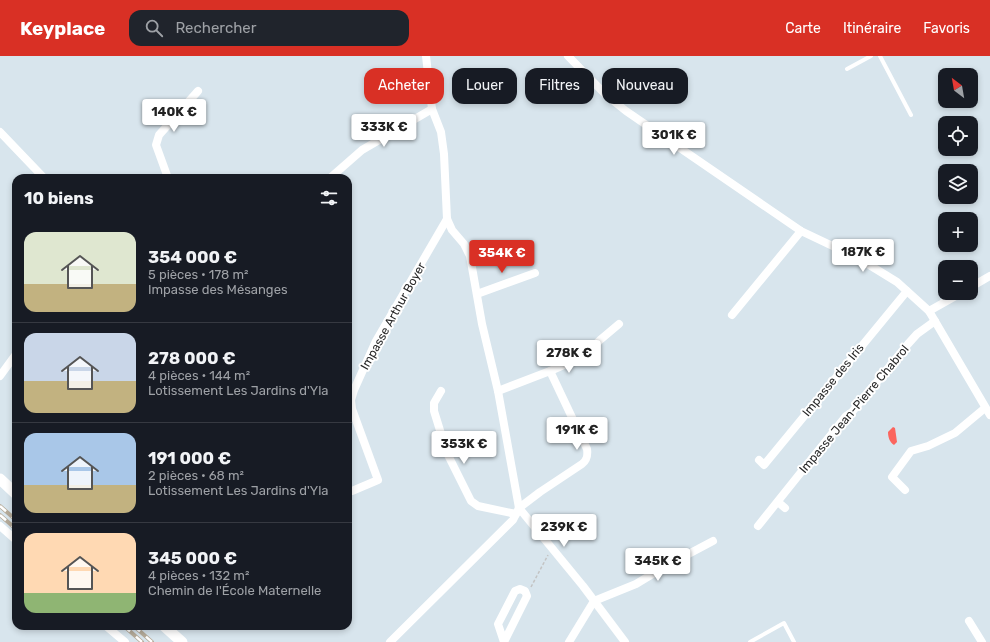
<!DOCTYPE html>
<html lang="fr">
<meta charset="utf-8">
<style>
:root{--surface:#171b24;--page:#20242c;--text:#f1f3f6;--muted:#9ea1a6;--line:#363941;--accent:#d93025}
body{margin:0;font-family:Rubik,sans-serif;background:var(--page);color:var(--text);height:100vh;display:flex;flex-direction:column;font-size:15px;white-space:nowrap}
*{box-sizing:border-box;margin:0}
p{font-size:13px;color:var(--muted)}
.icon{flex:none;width:22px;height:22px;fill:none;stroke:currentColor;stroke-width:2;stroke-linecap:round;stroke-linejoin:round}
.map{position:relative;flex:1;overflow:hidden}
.details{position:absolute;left:12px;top:118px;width:340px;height:456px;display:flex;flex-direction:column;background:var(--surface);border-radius:12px;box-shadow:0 2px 6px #0003}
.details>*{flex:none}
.hud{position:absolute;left:364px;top:12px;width:380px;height:36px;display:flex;gap:8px}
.needle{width:26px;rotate:329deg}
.controls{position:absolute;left:938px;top:12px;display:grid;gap:8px}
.controls a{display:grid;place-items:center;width:40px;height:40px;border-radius:8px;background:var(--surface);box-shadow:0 2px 6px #0003;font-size:20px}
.price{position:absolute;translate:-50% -34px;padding:0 9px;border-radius:4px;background:#fff;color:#222;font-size:13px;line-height:26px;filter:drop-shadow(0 1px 2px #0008)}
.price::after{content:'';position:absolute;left:50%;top:24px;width:12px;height:9px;margin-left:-6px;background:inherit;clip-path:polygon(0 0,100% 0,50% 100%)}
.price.active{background:var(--accent);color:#fff}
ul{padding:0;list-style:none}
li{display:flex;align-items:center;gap:12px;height:100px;padding:0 12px}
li+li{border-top:1px solid var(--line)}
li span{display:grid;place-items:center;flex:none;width:112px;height:80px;border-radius:12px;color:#555}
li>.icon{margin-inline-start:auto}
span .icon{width:48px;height:48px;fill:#fffc;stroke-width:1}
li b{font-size:17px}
h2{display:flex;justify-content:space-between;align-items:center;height:48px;padding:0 12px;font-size:17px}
.tag{padding:0 14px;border-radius:12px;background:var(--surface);box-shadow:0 2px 6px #0003;font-size:14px;line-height:36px}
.tag.active{background:var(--accent);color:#fff}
header{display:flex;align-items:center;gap:24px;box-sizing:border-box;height:56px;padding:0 20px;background:var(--accent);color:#fff}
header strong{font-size:19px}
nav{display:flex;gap:22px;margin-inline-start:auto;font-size:14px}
.search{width:280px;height:36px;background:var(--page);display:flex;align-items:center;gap:10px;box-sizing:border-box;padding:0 14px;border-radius:12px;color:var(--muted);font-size:15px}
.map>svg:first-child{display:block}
.water{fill:#fb655e}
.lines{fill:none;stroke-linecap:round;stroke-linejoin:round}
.path{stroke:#c3c3c3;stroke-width:1.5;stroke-dasharray:3 2;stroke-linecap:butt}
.lane{stroke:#fff;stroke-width:4}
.street{stroke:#fff;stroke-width:8}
.secondary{stroke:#fff;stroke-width:11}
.rail-casing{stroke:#b5ab9a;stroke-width:4}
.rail{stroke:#fff;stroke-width:2.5;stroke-dasharray:8;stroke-linecap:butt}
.labels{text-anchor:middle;stroke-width:4;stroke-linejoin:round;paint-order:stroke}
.street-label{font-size:12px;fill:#282828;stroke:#fff}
</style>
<header>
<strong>Keyplace</strong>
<div class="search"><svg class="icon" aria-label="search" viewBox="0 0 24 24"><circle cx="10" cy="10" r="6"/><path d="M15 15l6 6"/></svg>Rechercher</div>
<nav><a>Carte</a><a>Itinéraire</a><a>Favoris</a></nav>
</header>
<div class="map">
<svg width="990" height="586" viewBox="0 0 990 586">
<rect width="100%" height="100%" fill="#d8e5ed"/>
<path class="water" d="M 893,371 L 895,372 L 897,386 L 894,389 C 889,386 888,380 888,376 Z"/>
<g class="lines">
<polyline class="path" points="531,531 548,499"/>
<g class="lane">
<polyline points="880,0 911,59"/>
<polyline points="847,13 871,0"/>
<polyline points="750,586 784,567 794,586"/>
</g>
<g class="street">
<polyline points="568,0 606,39 626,55 801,175 858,202 897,226 929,255 990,359"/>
<polyline points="0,76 44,122"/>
<polyline points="168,122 156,89 159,79 198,35"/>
<polyline points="330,122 362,94 432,53"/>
<polyline points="971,231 990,220"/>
<polyline points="477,238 535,217"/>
<polyline points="929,255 961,237"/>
<polyline points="732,259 801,175"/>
<path d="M 550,315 L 587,393 C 588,400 587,404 582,408 L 540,436 L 519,452 L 583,530 L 625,586"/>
<polyline points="0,320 16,298"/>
<polyline points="441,335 434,347 434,355 447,397 471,445 478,450 516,458"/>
<polyline points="498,335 550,315 589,298 593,291 600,284 619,268"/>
<polyline points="759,404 764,409 907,235"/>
<polyline points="905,434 892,421 911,395 928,390 955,377 985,352"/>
<polyline points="352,435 378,424 352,353 351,344 354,334 376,285 447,163"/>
<polyline points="778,446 785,452"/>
<polyline points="0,470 16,484"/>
<polyline points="758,470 846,360 852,356 908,288 917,278 935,265"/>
<polyline points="594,545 636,528 664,511 713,485"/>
<polyline points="969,565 982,586"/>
<polyline points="106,570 125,586"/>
<polyline points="390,586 513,464 519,452 498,335 482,268 470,200 464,188 452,174 447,163 444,98 441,76 432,53 426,0"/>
<polyline points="504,586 498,568 515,535 520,533 525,535 527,540 504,586"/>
<polyline points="569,586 594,545"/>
</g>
<g class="secondary">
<polyline points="0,423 16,438"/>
<polyline points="164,570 182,586"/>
</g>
<defs>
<g id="rail">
<polyline points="0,450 16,464"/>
<polyline points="0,459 16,473"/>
<polyline points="124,570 142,586"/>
<polyline points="134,570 152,586"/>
</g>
</defs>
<use href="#rail" class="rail-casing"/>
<use href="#rail" class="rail"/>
</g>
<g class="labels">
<g class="street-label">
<text transform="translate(393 260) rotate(-61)" y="4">Impasse Arthur Boyer</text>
<text transform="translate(833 324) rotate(-51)" y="4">Impasse des Iris</text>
<text transform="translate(854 353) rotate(-50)" y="4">Impasse Jean-Pierre Chabrol</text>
</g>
</g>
</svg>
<div class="controls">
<a><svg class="needle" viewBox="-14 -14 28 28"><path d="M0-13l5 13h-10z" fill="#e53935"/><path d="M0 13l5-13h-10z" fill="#9ea1a6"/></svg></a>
<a><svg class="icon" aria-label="locate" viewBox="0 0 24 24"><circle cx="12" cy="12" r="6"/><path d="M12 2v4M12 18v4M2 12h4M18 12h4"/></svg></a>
<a><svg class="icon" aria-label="layers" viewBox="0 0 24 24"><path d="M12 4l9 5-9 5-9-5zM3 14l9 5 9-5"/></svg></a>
<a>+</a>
<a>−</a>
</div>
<b class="price" style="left:174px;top:77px">140K €</b>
<b class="price" style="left:384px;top:92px">333K €</b>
<b class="price" style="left:674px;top:100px">301K €</b>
<b class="price" style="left:863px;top:217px">187K €</b>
<b class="price active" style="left:502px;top:218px">354K €</b>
<b class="price" style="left:569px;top:318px">278K €</b>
<b class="price" style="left:577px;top:395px">191K €</b>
<b class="price" style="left:464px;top:409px">353K €</b>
<b class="price" style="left:564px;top:492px">239K €</b>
<b class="price" style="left:658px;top:526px">345K €</b>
<div class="hud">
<a class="tag active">Acheter</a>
<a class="tag">Louer</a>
<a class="tag">Filtres</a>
<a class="tag">Nouveau</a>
</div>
<section class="details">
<h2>10 biens<svg class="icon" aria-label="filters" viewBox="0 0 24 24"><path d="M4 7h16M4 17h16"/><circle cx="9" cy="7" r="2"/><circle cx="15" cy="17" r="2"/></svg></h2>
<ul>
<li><span style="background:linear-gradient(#dfe7d0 65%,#c2b280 0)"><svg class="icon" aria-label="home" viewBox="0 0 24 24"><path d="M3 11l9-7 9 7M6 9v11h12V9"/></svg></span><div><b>354 000 €</b><p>5 pièces · 178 m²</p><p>Impasse des Mésanges</p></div></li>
<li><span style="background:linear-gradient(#c9d6e8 60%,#c2b280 0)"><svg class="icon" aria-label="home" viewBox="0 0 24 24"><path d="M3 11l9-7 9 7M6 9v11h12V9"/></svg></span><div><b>278 000 €</b><p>4 pièces · 144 m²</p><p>Lotissement Les Jardins d'Yla</p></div></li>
<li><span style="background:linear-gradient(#a9c7e8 65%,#c2b280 0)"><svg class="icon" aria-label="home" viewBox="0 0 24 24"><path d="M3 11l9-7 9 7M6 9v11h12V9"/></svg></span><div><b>191 000 €</b><p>2 pièces · 68 m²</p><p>Lotissement Les Jardins d'Yla</p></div></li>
<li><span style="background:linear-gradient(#ffd9b3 75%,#8fb573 0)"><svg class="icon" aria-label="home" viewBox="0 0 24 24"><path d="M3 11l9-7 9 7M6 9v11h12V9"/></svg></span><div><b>345 000 €</b><p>4 pièces · 132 m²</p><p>Chemin de l'École Maternelle</p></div></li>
</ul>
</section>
</div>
